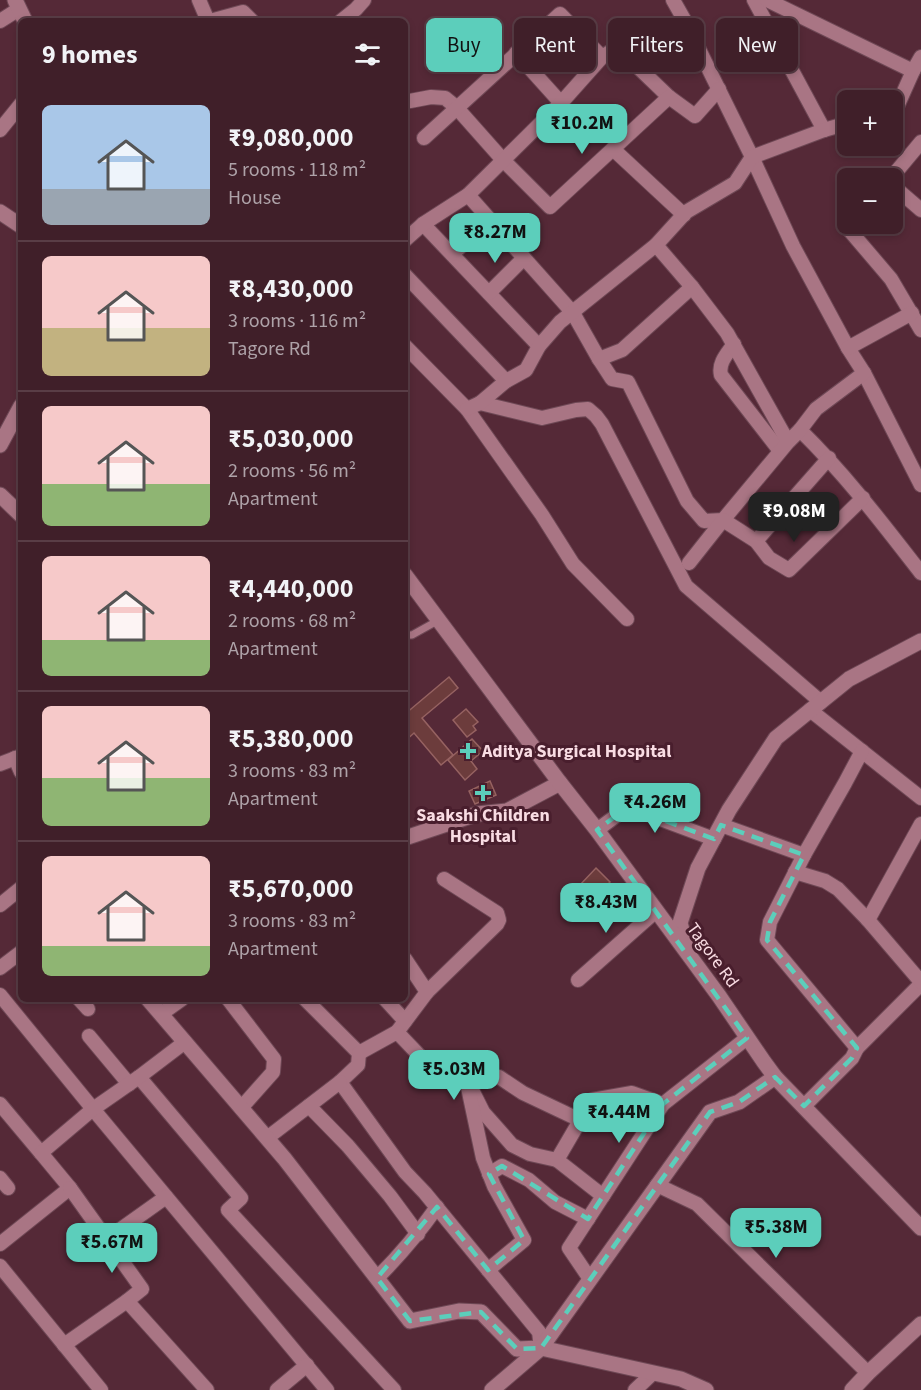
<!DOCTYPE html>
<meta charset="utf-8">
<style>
:root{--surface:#401f29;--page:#4b2c35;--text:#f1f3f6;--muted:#aea2a8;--line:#593d46;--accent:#5ccebb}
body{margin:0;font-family:"Source Sans 3",sans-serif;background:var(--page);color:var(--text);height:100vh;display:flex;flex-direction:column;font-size:22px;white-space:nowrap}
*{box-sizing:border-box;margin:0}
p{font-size:20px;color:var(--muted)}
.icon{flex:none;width:33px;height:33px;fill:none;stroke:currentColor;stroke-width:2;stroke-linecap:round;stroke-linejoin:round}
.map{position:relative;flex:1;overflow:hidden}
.side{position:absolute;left:18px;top:18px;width:390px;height:984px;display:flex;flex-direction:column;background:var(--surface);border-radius:9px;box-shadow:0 3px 9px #0003,0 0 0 2px var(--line)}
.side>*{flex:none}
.top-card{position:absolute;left:426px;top:18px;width:405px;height:54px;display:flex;gap:12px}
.tools{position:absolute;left:837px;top:90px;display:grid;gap:12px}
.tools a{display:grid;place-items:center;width:66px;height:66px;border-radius:9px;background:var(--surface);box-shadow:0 3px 9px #0003,0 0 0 2px var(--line);font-size:30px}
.price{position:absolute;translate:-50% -51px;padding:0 14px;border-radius:12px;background:var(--accent);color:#111;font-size:20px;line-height:39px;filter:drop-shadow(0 2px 3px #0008)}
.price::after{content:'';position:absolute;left:50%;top:36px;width:18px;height:14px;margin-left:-9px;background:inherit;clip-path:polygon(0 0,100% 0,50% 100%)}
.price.current{background:#222;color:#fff}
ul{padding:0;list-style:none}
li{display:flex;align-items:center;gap:18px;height:150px;padding:0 24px}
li+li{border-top:2px solid var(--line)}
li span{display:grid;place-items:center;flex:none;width:168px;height:120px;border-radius:9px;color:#555}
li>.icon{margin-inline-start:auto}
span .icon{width:72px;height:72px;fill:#fffc;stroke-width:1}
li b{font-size:26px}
h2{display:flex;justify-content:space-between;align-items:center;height:72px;padding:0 24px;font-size:26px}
.pill{padding:0 21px;border-radius:9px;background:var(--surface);box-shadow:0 3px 9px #0003,0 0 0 2px var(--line);font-size:21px;line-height:54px}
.pill.current{background:var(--accent);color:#111}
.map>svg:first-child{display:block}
.building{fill:#6c3c3c;stroke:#966261;stroke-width:1.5}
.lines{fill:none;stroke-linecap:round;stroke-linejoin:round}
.service-casing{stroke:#6e4855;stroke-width:9}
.minor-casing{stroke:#6e4855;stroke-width:16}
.tertiary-casing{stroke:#6e4855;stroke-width:17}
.secondary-casing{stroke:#6e4855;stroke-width:17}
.service{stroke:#a97584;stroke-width:7}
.minor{stroke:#a97584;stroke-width:14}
.tertiary{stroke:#a97584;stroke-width:15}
.secondary{stroke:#a97584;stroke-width:15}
.marked{fill:none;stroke:#5ccebb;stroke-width:4.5;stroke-dasharray:12 8;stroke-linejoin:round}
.poi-dot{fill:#5ccebb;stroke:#491e2d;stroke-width:2}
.labels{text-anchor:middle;stroke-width:6;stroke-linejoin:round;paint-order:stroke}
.poi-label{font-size:18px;font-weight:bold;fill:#f9dce3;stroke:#491e2d;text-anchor:start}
.street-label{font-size:18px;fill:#f9dce3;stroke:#491e2d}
</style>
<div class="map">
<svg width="921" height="1390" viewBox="0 0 921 1390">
<rect width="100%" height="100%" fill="#552937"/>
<g class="building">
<polygon points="449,677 458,688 422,718 453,755 441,765 414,733 405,741 405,714"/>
<polygon points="466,709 478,722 473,726 476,730 467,737 453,720"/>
<polygon points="472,739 483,751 471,761 477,769 465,780 448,760"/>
<polygon points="490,781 496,795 475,804 469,791"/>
<polygon points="596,868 610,882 608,884 619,897 602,912 593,902 594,901 579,886"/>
</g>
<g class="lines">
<defs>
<polyline id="service" points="405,635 412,635 439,620"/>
<g id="minor">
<polyline points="199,0 208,21"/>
<polyline points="673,0 686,23 752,157 793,246 848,348 864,373 921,485"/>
<polyline points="754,0 824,130"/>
<polyline points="767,0 913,71"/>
<polyline points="0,21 19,9"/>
<polyline points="210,21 243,12 252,21"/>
<polyline points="341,21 356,9 364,0"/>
<polyline points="617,47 669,97"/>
<polyline points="516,53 561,103"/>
<polyline points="405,100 410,101 431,97 445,98 456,107 503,160 550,207 669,97 695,116 719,89"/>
<polyline points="892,110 896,109 913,71 921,57"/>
<polyline points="0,130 21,104"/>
<polyline points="424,138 560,14 602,57"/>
<polyline points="613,149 684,215"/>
<polyline points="891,178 921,142"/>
<polyline points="892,185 921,210"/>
<polyline points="468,195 573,313 599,359"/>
<polyline points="848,223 845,225 891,279 921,330"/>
<polyline points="423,224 539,346"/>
<polyline points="405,240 423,224 468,195 561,103 602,57 625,42 686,23"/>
<polyline points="656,245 692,287"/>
<polyline points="452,254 491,221"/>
<polyline points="405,275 506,381"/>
<polyline points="489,293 524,258"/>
<path d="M 734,344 C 727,354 718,363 721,375 L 780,451"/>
<polyline points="405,346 467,409 542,515 573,564 627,619"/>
<polyline points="848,348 912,313"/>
<polyline points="480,403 542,418 576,410 588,409 596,416 602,424 686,586 821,702"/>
<polyline points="467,409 480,403 506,381 526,370 539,346 560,322 656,245 686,212 735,183 752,157 824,130 848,123"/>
<path d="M 800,430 C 845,474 883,524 921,573"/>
<polyline points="788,442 727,333 692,287 622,350 599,359 612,379 628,382 687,501 704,521 723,520 788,442 800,430 816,409 864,373"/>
<polyline points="756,541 829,458"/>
<polyline points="689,563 723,520 756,541 769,558 789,570 863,498"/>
<polyline points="810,710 921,798"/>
<polyline points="862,751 845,783 804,855 770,922 767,940 857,1048 921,984"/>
<polyline points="15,758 21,772"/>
<polyline points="0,764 21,756"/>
<polyline points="921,824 868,920 921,982"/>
<polyline points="721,825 804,855"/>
<polyline points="597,830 628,807 714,839"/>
<polyline points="795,872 825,881 838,889 868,920"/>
<polyline points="0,905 21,888"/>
<polyline points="0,968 21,952"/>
<polyline points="578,980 656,911"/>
<polyline points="427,992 497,924 499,920 497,913 444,879"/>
<polyline points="0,995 93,1109 327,1390"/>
<polyline points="79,999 88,1009"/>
<polyline points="228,999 274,1059 273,1072 241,1108"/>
<polyline points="305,999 359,1053 358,1065 340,1082 405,1172 425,1193 539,1332 541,1348"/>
<polyline points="385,999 405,1021"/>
<polyline points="161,1014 182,999"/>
<polyline points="397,1032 427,992 405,959"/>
<polyline points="89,1036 129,1084"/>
<polyline points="359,1053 397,1032 437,1074 466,1078 483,1112 512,1145 530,1154 557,1160"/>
<polyline points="139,1077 241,1198 228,1210 394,1390"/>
<polyline points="0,1104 41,1153"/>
<polyline points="309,1106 348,1146 390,1196 418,1234"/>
<polyline points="804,1106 852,1058 857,1048"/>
<polyline points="267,1138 340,1082"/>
<polyline points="489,1174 502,1166 529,1180 555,1202 588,1219"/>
<polyline points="0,1178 8,1188"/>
<polyline points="657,1185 697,1204 868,1373"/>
<polyline points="603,1196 557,1160 592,1100 632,1093 663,1104"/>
<polyline points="107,1239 166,1197"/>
<polyline points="0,1244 70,1188 41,1153 93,1109 139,1077 185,1042"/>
<polyline points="0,1266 101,1390"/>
<polyline points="488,1270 524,1240 494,1186 483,1158 466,1078 499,1077 523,1093 580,1120"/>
<path d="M 377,1278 C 400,1255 418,1234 437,1207"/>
<polyline points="590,1279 569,1248 663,1104 747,1038"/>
<polyline points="127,1301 207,1390"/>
<polyline points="64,1345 127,1301 142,1289 70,1188"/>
<polyline points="277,1390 307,1365"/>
<polyline points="635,1390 653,1373"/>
</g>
<g id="tertiary">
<polyline points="0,212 21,226"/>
<polyline points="0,445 21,406"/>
<polyline points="0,495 21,515"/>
<polyline points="405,838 477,814 507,811 560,783"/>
<polyline points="689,954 680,923 698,868 729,810 776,738 849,679 921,641"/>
<polyline points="148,999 284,1158 410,1321 459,1311 481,1312 517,1349 541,1348 681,1379 706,1390"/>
<polyline points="492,1390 541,1348 710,1112 739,1102 775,1077"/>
<polyline points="852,1390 868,1373 921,1324"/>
</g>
<g id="secondary">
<polyline points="15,0 25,21"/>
<polyline points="405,575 560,783 597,830 719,996 764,1062 775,1077 921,1228"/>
</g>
</defs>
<use href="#service" class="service-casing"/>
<use href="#minor" class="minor-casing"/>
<use href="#tertiary" class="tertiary-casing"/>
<use href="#secondary" class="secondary-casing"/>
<use href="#service" class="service"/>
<use href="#minor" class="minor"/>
<use href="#tertiary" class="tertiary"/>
<use href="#secondary" class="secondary"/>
</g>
<path class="marked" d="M 628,807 L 714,839 L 721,825 L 804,855 L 770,922 L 767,940 L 857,1048 L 852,1058 L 804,1106 L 775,1077 L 739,1102 L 710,1112 L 541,1348 L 517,1349 L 481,1312 L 410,1321 L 377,1278 L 437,1207 L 488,1270 L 524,1240 L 489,1174 L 502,1166 L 588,1219 L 663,1104 L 747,1038 L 597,830 Z"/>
<g class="poi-dot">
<path d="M465 742h6v6h6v6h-6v6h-6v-6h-6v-6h6z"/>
<path d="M480 784h6v6h6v6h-6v6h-6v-6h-6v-6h6z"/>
</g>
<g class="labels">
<g class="poi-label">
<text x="482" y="757">Aditya Surgical Hospital</text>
<text x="483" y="821" text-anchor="middle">Saakshi Children<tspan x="483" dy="21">Hospital</tspan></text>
</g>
<g class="street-label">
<text transform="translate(713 955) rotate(54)" y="6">Tagore Rd</text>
</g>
</g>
</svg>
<div class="tools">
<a>+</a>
<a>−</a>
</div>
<b class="price" style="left:582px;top:155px">₹10.2M</b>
<b class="price" style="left:495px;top:264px">₹8.27M</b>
<b class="price current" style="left:794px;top:543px">₹9.08M</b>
<b class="price" style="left:655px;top:834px">₹4.26M</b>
<b class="price" style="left:606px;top:934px">₹8.43M</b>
<b class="price" style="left:454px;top:1101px">₹5.03M</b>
<b class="price" style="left:619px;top:1144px">₹4.44M</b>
<b class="price" style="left:776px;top:1259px">₹5.38M</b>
<b class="price" style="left:112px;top:1274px">₹5.67M</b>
<div class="top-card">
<a class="pill current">Buy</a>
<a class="pill">Rent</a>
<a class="pill">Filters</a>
<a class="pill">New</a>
</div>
<section class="side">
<h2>9 homes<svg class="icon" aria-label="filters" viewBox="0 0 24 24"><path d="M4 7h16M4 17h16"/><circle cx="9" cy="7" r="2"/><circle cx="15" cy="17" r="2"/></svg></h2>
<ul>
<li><span style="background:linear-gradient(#a9c7e8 70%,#9aa5b1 0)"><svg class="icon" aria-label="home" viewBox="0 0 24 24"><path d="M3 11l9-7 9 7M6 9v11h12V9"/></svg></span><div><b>₹9,080,000</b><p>5 rooms · 118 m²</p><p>House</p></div></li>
<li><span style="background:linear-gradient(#f6c9c9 60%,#c2b280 0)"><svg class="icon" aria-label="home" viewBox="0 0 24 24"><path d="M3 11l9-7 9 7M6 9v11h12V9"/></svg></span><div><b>₹8,430,000</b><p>3 rooms · 116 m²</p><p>Tagore Rd</p></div></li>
<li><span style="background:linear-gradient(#f6c9c9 65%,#8fb573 0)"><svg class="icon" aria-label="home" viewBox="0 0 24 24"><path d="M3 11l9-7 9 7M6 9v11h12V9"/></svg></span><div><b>₹5,030,000</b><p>2 rooms · 56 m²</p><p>Apartment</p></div></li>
<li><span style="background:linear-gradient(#f6c9c9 70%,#8fb573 0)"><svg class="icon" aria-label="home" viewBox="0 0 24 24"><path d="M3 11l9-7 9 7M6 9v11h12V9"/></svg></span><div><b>₹4,440,000</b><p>2 rooms · 68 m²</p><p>Apartment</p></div></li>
<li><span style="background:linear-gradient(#f6c9c9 60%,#8fb573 0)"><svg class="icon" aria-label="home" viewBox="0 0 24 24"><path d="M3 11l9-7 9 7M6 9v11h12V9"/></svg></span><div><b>₹5,380,000</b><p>3 rooms · 83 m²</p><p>Apartment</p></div></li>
<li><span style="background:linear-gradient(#f6c9c9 75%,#8fb573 0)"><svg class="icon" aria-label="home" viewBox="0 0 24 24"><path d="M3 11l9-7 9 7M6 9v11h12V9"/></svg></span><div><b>₹5,670,000</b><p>3 rooms · 83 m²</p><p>Apartment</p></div></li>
</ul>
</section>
</div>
